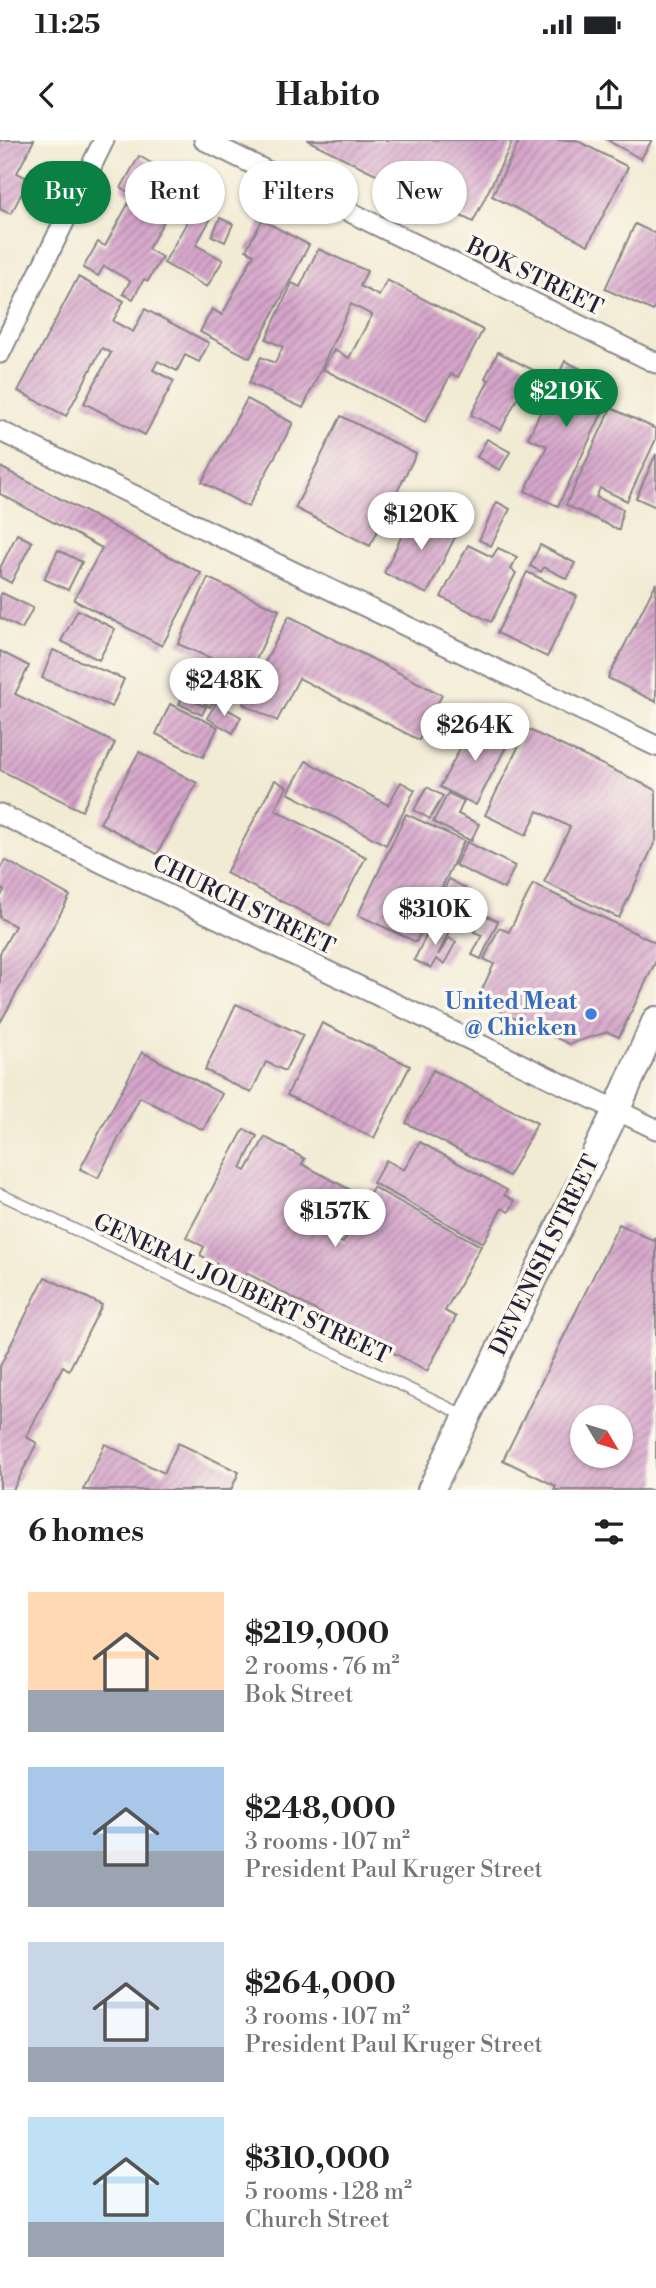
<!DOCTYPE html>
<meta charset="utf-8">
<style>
:root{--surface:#fff;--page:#f6f6f6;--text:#202124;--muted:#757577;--accent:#0b8043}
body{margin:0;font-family:"Libre Bodoni",serif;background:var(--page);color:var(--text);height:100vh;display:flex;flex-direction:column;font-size:26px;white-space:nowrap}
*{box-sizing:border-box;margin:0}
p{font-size:23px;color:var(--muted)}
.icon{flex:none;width:38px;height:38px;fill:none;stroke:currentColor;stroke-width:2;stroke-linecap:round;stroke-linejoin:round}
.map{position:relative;height:1350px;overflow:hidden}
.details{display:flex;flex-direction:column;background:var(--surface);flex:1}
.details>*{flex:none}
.top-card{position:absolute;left:21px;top:21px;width:614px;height:63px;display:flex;gap:14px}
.needle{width:46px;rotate:128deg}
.buttons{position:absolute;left:570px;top:1265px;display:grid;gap:14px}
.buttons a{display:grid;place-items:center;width:63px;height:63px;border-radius:50%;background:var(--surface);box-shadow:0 2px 5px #0004;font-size:35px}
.price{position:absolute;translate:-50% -60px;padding:0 16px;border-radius:24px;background:#fff;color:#222;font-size:23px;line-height:46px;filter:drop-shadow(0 2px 4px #0008)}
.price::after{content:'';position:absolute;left:50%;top:42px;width:21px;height:16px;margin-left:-10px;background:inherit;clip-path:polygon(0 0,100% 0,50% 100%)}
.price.current{background:var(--accent);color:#fff}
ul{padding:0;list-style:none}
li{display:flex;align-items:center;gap:21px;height:175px;padding:0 28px}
li span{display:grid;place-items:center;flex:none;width:196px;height:140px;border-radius:0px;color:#555}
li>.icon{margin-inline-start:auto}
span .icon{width:84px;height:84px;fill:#fffc;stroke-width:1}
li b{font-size:30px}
h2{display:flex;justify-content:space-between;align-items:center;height:84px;padding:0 28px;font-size:30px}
.tag{padding:0 24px;border-radius:32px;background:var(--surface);box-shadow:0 2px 5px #0004;font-size:24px;line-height:63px}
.tag.current{background:var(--accent);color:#fff}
.status{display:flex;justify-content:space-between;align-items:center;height:49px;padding:0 35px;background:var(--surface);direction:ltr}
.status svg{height:19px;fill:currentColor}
header{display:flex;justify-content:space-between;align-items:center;height:91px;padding:0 28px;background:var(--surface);font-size:32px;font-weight:800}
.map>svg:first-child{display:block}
.building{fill:url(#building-hatch);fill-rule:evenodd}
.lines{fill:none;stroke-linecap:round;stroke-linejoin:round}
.service-casing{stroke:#8a8688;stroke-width:13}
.minor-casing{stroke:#8a8688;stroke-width:23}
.secondary-casing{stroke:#8a8688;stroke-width:30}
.service{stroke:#fff;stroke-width:10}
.minor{stroke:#fff;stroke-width:19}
.secondary{stroke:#fff;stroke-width:26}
.shop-dot{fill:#3f7fe0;stroke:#fbf7ec;stroke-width:2.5}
.labels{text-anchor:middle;stroke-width:7;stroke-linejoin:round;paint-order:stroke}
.street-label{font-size:23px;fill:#22223b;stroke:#fbf7ec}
.shop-label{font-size:23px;font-weight:bold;fill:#366cbe;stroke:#fbf7ec;text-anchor:end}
</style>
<div class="status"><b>11:25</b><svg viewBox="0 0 49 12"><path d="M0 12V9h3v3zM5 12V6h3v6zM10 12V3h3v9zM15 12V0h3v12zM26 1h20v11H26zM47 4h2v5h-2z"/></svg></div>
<header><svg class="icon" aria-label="back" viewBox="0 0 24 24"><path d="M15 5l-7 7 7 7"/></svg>Habito<svg class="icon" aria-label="share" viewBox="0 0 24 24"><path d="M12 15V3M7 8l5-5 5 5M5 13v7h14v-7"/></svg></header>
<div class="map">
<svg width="656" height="1350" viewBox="0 0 656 1350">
<defs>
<pattern id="building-hatch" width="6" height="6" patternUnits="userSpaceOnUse" patternTransform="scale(1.75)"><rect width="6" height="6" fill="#d6a5ca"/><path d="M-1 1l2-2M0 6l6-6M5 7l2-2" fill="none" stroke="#ad86a5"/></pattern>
</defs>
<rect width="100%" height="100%" fill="#fbf7ec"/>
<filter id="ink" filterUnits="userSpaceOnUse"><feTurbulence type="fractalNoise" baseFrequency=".0143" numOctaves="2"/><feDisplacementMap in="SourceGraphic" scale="14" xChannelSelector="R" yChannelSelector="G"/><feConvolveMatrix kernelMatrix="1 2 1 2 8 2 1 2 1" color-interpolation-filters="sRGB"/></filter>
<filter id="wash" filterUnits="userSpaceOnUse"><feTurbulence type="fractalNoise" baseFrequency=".00686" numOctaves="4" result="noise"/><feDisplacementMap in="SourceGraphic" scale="28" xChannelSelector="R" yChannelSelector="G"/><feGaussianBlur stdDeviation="1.57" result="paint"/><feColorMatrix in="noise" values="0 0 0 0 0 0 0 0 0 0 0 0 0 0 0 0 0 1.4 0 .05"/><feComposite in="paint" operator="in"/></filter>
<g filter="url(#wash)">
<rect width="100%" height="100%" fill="#f2ebd4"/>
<g id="blocks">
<g class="building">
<polygon points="0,0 34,0 17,33 29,39 11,74 0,69"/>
<polygon points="307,0 506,0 512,3 473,82"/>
<polygon points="520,0 576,0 628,27 588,105 492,56"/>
<polygon points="607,0 652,0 641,19"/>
<polygon points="139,16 220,62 196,105 223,120 207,147 164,123 187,82 169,72 148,109 162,117 148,141 144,139 133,159 123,154 130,141 104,126 98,136 83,128 98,102 105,106 133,55 121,48"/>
<polygon points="220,78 233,84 225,102 212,96"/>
<polygon points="262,80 309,105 250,218 200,192 212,169 222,175 254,114 246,110"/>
<polygon points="635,84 656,94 656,165 653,171 605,149"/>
<polygon points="318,109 367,131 360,146 379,156 387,140 483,190 458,237 451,234 425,282 323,229 334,210 349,218 372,175 351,164 303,268 249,243 261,217 275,223 283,207 266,199 292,143 300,147"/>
<polygon points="78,137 124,161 113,181 133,192 145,169 209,203 199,222 185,215 177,231 158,221 153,230 174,241 145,295 84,263 111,213 102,208 66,276 18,251"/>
<polygon points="498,212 537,232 527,251 521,251 501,290 471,275 489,240 485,238"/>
<polygon points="565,221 615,246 558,366 525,351 547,306 528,298"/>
<polygon points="247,259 293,283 248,367 202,342"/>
<polygon points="611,268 656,289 656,299 627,361 600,348 596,357 623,369 619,390 566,365"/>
<polygon points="341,276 416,314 370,406 295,368"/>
<polygon points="487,299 510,312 500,330 477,317"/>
<polygon points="656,314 656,367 636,358"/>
<polygon points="0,327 201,433 162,506 74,460 102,408 0,354"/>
<polygon points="497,362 510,369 491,406 479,400"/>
<polygon points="414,370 458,391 427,454 384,433"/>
<polygon points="17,394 32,402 11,443 0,437 0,428"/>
<polygon points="468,405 492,417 498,408 517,417 511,429 516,433 491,482 441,457"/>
<polygon points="540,405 575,423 567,439 544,427 541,432 530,426"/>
<polygon points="58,410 82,422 68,450 44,439"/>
<polygon points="527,432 577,456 547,517 497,493"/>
<polygon points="208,438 279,470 249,535 178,504"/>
<polygon points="656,443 656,562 608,538"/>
<polygon points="2,453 33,468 22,489 0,478 0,456"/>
<polygon points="78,470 115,489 99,520 61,501"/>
<polygon points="289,476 442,555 419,600 299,538 277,581 243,564"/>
<polygon points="53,510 124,539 112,567 42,538"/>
<polygon points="0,511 29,526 15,554 115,603 82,671 0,630"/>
<polygon points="198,524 211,530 207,538 194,532"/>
<polygon points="209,553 216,557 210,567 204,563"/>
<polygon points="183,556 206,567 202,575 179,564"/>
<polygon points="216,563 241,577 233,593 207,578"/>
<polygon points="170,564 218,587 203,617 156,594"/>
<polygon points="474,581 510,599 476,665 440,647"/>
<polygon points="527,589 656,650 656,700 619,778 544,742 570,687 538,671 526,695 485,675"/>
<polygon points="139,612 197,643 157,714 100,683"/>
<polygon points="306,621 388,665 401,642 415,650 386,705 288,653"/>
<polygon points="275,640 287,647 275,670 366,717 330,786 226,733"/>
<polygon points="427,647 443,656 430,679 414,670"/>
<polygon points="448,653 464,661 458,674 479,684 471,701 433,682"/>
<polygon points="406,674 464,701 416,802 358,775"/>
<polygon points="467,702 515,726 504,749 455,725"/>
<polygon points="5,720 70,756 0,883 0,813 15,786 0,778 0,758 4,750 0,748 0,729"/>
<polygon points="449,739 465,748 458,762 442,754"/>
<polygon points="533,744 656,803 656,821 619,897 607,892 569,904 477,860 494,824 484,819 499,788 509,792"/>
<polygon points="482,774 498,781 481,819 472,815 482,795 474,792"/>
<polygon points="432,784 449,792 438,815 449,798 456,802 444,824 436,819 431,828 414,820"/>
<polygon points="236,864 303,895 285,931 266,922 251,953 205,930"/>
<polygon points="322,883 410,926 374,998 287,955"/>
<polygon points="142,912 222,954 203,990 140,957 98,1038 80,1029"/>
<polygon points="433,930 537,983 509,1036 406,983"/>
<polygon points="244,989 257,996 241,1028 246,1031 265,997 305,1019 302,1024 358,1054 334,1098 343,1103 373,1047 481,1106 445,1171 456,1177 427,1231 247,1133 244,1139 200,1115 204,1107 186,1097"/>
<polygon points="420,1002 507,1050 504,1055 515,1061 509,1072 502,1068 483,1103 373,1043 386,1020 404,1030"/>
<path d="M 619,1084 L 654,1101 L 656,1097 L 656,1350 L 554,1350 L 556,1346 L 503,1320 ZM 583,1278 L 621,1278 L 621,1316 L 583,1316 Z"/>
<polygon points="45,1137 102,1165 69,1230 63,1226 26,1297 37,1303 13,1350 0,1350 0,1226"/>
<polygon points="178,1303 239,1332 231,1350 83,1350 105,1304 164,1333"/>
</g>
</g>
</g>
<g filter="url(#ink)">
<use href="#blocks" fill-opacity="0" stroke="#8a8688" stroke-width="2"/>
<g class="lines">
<defs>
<polyline id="service" points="0,1054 466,1276"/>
<g id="minor">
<polyline points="204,0 656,223"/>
<polyline points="0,213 104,0"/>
<polyline points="0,291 656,606"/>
<polyline points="0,674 656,989"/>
</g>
<polyline id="secondary" points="431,1350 616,971 656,880"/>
</defs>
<use href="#service" class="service-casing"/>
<use href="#minor" class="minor-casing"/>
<use href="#secondary" class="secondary-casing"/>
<use href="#service" class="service"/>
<use href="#minor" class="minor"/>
<use href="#secondary" class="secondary"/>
</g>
</g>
<circle class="shop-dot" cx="591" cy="874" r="7"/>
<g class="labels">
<g class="street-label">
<text transform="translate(535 136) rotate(26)" y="8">BOK STREET</text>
<text transform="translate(244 764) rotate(26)" y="8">CHURCH STREET</text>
<text transform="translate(544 1115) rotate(-64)" y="8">DEVENISH STREET</text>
<text transform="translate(242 1148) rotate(25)" y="8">GENERAL JOUBERT STREET</text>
</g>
<g class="shop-label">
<text x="577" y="869">United Meat<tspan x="577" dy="26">@ Chicken</tspan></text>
</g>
</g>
</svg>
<div class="buttons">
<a><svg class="needle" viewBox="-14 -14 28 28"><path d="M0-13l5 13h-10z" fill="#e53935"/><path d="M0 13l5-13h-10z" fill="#757577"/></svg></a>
</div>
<b class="price current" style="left:566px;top:289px">$219K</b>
<b class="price" style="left:421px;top:412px">$120K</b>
<b class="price" style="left:224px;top:578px">$248K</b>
<b class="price" style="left:475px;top:623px">$264K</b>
<b class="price" style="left:435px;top:807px">$310K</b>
<b class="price" style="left:335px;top:1109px">$157K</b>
<div class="top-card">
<a class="tag current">Buy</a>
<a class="tag">Rent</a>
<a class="tag">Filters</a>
<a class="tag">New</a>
</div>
</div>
<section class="details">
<h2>6 homes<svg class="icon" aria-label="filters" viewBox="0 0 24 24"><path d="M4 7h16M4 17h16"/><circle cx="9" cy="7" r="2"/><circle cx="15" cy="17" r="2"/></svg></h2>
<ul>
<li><span style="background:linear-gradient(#ffd9b3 70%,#9aa5b1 0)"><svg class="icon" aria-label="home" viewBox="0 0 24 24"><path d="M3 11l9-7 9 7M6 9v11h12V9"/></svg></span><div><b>$219,000</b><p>2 rooms · 76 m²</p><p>Bok Street</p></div></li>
<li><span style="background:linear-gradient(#a9c7e8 60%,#9aa5b1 0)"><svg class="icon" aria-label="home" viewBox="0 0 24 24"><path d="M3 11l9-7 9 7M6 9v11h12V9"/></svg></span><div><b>$248,000</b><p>3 rooms · 107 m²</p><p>President Paul Kruger Street</p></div></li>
<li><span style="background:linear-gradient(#c9d6e8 75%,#9aa5b1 0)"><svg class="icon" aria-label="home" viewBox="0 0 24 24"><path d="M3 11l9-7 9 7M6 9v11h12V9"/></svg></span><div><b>$264,000</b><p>3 rooms · 107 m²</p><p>President Paul Kruger Street</p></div></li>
<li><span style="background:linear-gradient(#bfe0f5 75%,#9aa5b1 0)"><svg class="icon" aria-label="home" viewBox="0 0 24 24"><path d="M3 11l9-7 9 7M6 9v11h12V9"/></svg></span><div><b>$310,000</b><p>5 rooms · 128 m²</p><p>Church Street</p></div></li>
</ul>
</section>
